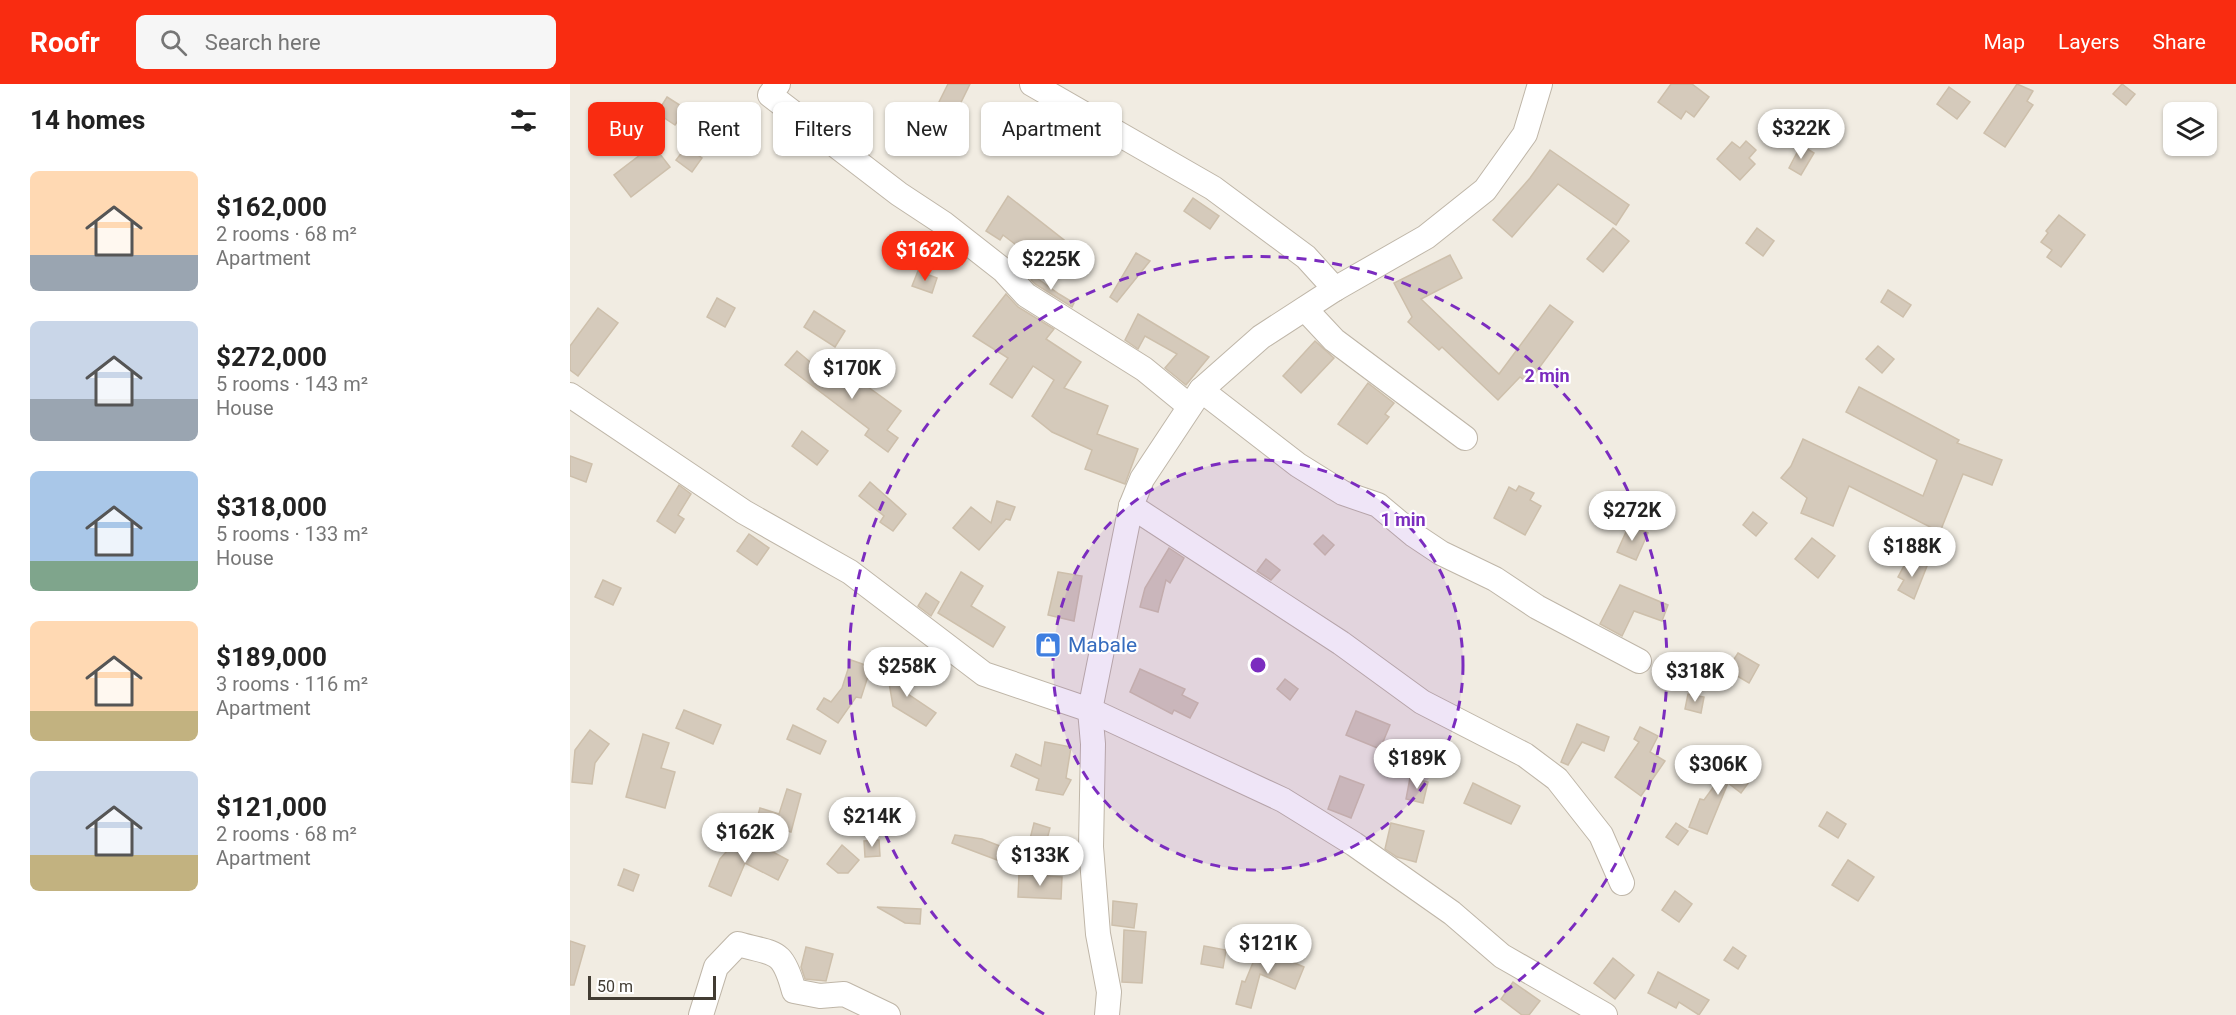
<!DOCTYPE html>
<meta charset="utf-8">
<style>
:root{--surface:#fff;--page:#f6f6f6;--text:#222;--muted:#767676;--accent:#f92c11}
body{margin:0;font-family:Roboto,sans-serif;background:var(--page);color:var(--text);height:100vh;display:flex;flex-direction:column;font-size:22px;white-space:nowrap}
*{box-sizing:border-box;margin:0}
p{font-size:20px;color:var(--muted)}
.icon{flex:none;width:33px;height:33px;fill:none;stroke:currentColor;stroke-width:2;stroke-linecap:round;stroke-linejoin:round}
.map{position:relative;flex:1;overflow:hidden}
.side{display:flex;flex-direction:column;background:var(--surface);width:570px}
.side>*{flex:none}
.top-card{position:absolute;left:18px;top:18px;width:570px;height:54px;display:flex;gap:12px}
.tools{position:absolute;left:1593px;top:18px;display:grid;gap:12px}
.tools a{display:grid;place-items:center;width:54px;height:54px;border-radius:9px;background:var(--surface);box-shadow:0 2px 4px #0004;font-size:30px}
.scale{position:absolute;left:18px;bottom:15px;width:128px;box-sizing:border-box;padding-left:6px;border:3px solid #423c33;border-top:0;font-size:16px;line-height:21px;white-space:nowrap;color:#423c33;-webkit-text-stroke:4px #fff;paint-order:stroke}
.price{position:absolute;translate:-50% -51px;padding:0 14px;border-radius:21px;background:#fff;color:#222;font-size:20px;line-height:39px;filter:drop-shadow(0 2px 3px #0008)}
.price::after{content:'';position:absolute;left:50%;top:36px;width:18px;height:14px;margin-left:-9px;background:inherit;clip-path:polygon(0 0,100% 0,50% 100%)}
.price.active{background:var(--accent);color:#fff}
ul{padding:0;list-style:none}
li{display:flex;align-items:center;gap:18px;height:150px;padding:0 30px}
li span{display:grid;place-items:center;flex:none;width:168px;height:120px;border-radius:9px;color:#555}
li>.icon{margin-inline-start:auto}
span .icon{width:72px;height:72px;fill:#fffc;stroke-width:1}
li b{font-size:26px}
h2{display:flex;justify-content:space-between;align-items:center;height:72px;padding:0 30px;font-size:26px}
.pill{padding:0 21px;border-radius:9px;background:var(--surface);box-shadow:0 2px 4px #0004;font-size:21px;line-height:54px}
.pill.active{background:var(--accent);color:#fff}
header{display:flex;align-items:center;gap:36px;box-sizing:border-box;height:84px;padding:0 30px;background:var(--accent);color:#fff}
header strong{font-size:28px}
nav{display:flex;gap:33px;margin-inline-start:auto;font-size:21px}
.search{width:420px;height:54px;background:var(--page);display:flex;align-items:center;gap:15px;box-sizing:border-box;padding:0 21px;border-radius:9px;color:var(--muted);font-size:22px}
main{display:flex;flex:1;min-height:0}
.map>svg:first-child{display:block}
.building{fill:#d5cabb;stroke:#cdbfab;stroke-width:1.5}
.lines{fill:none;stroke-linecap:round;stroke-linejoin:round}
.minor-casing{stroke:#bfb6a8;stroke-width:26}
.minor{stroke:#fff;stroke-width:24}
.ring{fill:none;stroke:#7b2cbf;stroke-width:3;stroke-dasharray:10 8}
.labels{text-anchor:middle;stroke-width:4.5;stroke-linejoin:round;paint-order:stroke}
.shop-label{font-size:21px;fill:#366cbe;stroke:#fff;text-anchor:start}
.centre{fill:#7b2cbf;stroke:#fff;stroke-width:3}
.ring-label{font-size:18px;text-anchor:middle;font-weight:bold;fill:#7b2cbf;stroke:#fff;stroke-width:4.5;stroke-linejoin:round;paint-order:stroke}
</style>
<header>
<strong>Roofr</strong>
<div class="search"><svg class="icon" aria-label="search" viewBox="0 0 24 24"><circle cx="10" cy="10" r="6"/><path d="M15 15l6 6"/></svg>Search here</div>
<nav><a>Map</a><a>Layers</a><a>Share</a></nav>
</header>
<main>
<section class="side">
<h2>14 homes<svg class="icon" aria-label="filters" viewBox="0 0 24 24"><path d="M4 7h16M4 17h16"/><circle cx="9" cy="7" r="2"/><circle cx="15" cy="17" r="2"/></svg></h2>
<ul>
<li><span style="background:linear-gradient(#ffd9b3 70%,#9aa5b1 0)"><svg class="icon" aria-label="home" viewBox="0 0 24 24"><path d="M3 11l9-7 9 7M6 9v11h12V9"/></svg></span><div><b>$162,000</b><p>2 rooms · 68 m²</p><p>Apartment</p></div></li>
<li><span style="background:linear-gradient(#c9d6e8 65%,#9aa5b1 0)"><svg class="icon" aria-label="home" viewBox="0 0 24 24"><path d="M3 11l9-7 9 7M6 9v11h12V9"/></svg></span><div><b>$272,000</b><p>5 rooms · 143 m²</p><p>House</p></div></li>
<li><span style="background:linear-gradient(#a9c7e8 75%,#7fa58c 0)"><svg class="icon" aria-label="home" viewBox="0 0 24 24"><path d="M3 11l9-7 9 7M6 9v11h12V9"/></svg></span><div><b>$318,000</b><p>5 rooms · 133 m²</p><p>House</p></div></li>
<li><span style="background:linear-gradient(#ffd9b3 75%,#c2b280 0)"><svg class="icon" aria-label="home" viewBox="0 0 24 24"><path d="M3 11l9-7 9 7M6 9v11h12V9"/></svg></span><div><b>$189,000</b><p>3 rooms · 116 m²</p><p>Apartment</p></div></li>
<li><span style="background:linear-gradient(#c9d6e8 70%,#c2b280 0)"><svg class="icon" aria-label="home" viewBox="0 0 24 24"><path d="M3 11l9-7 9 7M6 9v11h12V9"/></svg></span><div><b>$121,000</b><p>2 rooms · 68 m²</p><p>Apartment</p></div></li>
</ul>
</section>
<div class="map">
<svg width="1666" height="931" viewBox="0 0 1666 931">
<rect width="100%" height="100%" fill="#f1ece2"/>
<g class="building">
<polygon points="378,0 400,0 376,49 358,40"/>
<polygon points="1101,0 1122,0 1139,13 1124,33 1116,27 1111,35 1088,18"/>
<polygon points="1447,0 1463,7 1457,17 1463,21 1435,63 1414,49"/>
<polygon points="1552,0 1565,10 1556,21 1543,10"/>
<polygon points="1379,3 1400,18 1387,35 1367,20"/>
<polygon points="97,13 116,25 105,41 87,29"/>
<polygon points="1176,57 1186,66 1179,74 1185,80 1170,96 1147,75 1162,58 1170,64"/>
<polygon points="83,61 100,83 61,113 44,91"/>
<polygon points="1231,61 1244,69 1231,91 1219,84"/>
<polygon points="116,63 132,74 122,88 106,76"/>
<polygon points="980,66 1059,121 1046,141 988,100 942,153 923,136 960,94"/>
<polygon points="438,112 494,156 474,182 433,151 430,156 416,147"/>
<polygon points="623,114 649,132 640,145 614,127"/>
<polygon points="1489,131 1515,151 1491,183 1477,173 1482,166 1471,158 1478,149 1476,147"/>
<polygon points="1043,144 1059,157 1033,188 1017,175"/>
<polygon points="1187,144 1204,157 1193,172 1176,159"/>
<polygon points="352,157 367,162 361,183 346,179"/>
<polygon points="566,169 580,177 547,218 540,213"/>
<polygon points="880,171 892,194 851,215 929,290 980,221 1003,238 958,299 950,293 928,316 872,263 869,266 838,238 842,233 824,199"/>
<polygon points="348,187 367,194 362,209 342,202"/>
<polygon points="464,192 489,210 504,219 502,223 465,200 461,196"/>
<polygon points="1318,206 1341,221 1333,233 1311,218"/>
<polygon points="436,210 448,223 484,245 476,255 511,278 494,304 538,322 527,350 568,365 555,400 515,385 522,366 482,348 462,332 484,296 463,282 442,314 420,300 438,274 403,252"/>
<polygon points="147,214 165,224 155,243 137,233"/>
<polygon points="28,224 48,239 8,292 0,286 0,262"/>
<polygon points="244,227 275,247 265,263 234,243"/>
<polygon points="568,230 639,273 616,301 595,284 607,270 575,252 568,265 555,256"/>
<polygon points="745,257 764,274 731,309 713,292"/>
<polygon points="1308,262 1324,275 1312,289 1296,275"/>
<polygon points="227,267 257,292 261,287 274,297 280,290 331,327 317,346 328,354 318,368 295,351 299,345 215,281"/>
<polygon points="798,299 824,319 815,330 819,333 797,360 768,340"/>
<polygon points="1289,303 1389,356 1387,359 1432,376 1422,401 1393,390 1370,448 1279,402 1263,442 1231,429 1237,414 1211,394 1221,382 1233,355 1353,412 1367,376 1276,328"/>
<polygon points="232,347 258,367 247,381 222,362"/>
<polygon points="0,372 22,380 16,398 0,392"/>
<polygon points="300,398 336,430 323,447 310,438 314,432 289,412"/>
<polygon points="109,401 121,410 108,431 114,435 105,449 87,437"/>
<polygon points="949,402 964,409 960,416 971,422 955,451 924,434 939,403 946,407"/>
<polygon points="427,417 445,423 440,436 436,435 409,466 383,444 401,423 421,439"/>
<polygon points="1183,428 1197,439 1186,452 1173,441"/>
<polygon points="1059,441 1078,449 1066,476 1047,468"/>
<polygon points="179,450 199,464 187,481 167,467"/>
<polygon points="753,451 764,461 755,471 744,460"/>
<polygon points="1242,454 1265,472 1248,494 1225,475"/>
<polygon points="599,464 614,474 600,499 596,496 588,528 570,523 575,504"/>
<polygon points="696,475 710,486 701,496 687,487"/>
<polygon points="1345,475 1357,482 1344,515 1328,506 1334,496 1328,493 1335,480 1341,483"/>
<polygon points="391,488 413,502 401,522 435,543 423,563 368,529"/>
<polygon points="488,488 512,492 504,537 478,531"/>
<polygon points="33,496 51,504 43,521 25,513"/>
<polygon points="1050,501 1098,521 1092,537 1064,527 1052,552 1030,540"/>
<polygon points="356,509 369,518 361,532 348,522"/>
<polygon points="359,566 379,581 374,588 354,574"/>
<polygon points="1168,569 1189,581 1179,599 1157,586"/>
<polygon points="281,576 301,583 291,614 286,613 268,639 247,625 254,614 261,618 272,604"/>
<polygon points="334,584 338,610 366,629 356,642 323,622 317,587"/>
<polygon points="570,585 615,605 612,611 628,619 620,634 604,626 602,630 560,608"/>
<polygon points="715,595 728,605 720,616 707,605"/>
<polygon points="1118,610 1134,613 1131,629 1115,625"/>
<polygon points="114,626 151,641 143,660 106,644"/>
<polygon points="786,627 820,641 810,665 776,651"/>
<polygon points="1007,640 1039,653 1034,667 1012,658 998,681 991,678"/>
<polygon points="223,641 256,657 250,670 217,655"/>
<polygon points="1070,643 1088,652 1080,668 1095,677 1071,712 1045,693 1069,658 1064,655"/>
<polygon points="20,646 39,660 25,679 22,700 2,698 5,666"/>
<polygon points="73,650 99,659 91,684 105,688 95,724 56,713"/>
<polygon points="475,658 501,663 496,694 501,696 493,711 466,706 469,695 441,682 446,670 471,682"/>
<polygon points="1156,676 1182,694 1171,709 1158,699 1137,750 1119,743 1130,715 1134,716 1150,694 1146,691"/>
<polygon points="770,692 794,701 781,734 758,725"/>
<polygon points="840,694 858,698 853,719 836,715"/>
<polygon points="903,699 950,722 941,740 894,719"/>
<polygon points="217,705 231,710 221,748 186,738 190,724 209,730"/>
<polygon points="1257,728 1276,740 1268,754 1249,742"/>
<polygon points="464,739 480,744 476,759 460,755"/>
<polygon points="821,739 854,747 846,778 827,773 815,765"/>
<polygon points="1106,739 1118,747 1108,761 1096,753"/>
<polygon points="171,751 218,776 208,796 175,779 161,812 139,802 150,775"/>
<polygon points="385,751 412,755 448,769 443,782 382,759"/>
<polygon points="309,756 310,772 295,773 294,757"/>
<polygon points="272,761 289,776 278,789 268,789 257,780"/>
<polygon points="1278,776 1304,793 1288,817 1262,801"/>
<polygon points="54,785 69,791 63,807 48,801"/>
<polygon points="449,790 492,793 491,815 448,813"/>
<polygon points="1105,807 1122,820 1109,838 1092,826"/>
<polygon points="543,817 567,820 564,844 542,841"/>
<polygon points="307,823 351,825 350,840 335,839"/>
<polygon points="554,846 576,848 572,899 552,898"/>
<polygon points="0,857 15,862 4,901 0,901"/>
<polygon points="634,862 656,866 653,884 631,880"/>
<polygon points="236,863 263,870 256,897 235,895 231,883"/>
<polygon points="1163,863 1176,872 1168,885 1154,876"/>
<polygon points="689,864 734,883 725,905 690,890 681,924 666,920 672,897 675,898"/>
<polygon points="1043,874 1064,891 1045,915 1024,899"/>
<polygon points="1088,888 1139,916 1129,931 1109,918 1106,924 1078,909"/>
<polygon points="943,898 970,917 959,931 952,931 931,915"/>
</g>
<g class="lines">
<defs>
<g id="minor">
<polyline points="208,0 200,11 329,110 373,139 433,186 456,211 574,285 618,321"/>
<polyline points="462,0 643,104 736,173 765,205"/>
<polyline points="735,225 764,256 895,354"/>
<polyline points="631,306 728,381 773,409 808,421 844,451 871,469 925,495 967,523 1069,577"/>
<polyline points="0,311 174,428 280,488 414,590 520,626 713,716 784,760 882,829 932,872 1035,931"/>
<polyline points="561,422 771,559 852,618 955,671 987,695 1031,751 1052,799"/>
<path d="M 131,931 L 146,883 L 168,860 C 205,871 212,863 224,907 L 250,912 L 274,910 L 318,931"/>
<polyline points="537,931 539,908 528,850 521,763 523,660 520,626 561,422 572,395 631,306 691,253 765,205 856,153 915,106 955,50 970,0"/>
</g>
</defs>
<use href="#minor" class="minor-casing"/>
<use href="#minor" class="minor"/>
</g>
<circle cx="688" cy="581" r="205" fill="#7b2cbf" fill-opacity=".12"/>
<g class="ring">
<circle cx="688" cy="581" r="205"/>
<path d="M474 930A409 409 0 1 1 902 930"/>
</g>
<defs>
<symbol id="shop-square" viewBox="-11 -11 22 22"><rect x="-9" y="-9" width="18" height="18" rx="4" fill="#3f7fe0" stroke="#fff"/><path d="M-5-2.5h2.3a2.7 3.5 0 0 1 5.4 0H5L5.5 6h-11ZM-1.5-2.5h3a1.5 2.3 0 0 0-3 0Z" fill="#fff"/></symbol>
</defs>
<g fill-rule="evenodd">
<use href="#shop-square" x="463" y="546" width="30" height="30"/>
</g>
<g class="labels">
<g class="shop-label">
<text x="498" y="568">Mabale</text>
</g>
</g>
<circle cx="688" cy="581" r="9" class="centre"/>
<g class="ring-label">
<text x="977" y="298">2 min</text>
<text x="833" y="442">1 min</text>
</g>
</svg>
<div class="tools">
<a><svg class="icon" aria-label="layers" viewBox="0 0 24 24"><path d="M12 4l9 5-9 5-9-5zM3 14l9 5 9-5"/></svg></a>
</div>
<div class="scale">50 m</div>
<b class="price" style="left:1231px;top:76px">$322K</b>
<b class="price active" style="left:355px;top:198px">$162K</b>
<b class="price" style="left:481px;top:207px">$225K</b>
<b class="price" style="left:282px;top:316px">$170K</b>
<b class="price" style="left:1062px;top:458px">$272K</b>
<b class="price" style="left:1342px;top:494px">$188K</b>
<b class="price" style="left:337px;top:614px">$258K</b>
<b class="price" style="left:1125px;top:619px">$318K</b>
<b class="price" style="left:847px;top:706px">$189K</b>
<b class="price" style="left:1148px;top:712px">$306K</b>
<b class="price" style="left:302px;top:764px">$214K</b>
<b class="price" style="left:175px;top:780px">$162K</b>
<b class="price" style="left:470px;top:803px">$133K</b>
<b class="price" style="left:698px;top:891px">$121K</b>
<div class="top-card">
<a class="pill active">Buy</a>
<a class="pill">Rent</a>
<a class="pill">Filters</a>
<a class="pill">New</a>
<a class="pill">Apartment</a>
</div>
</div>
</main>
